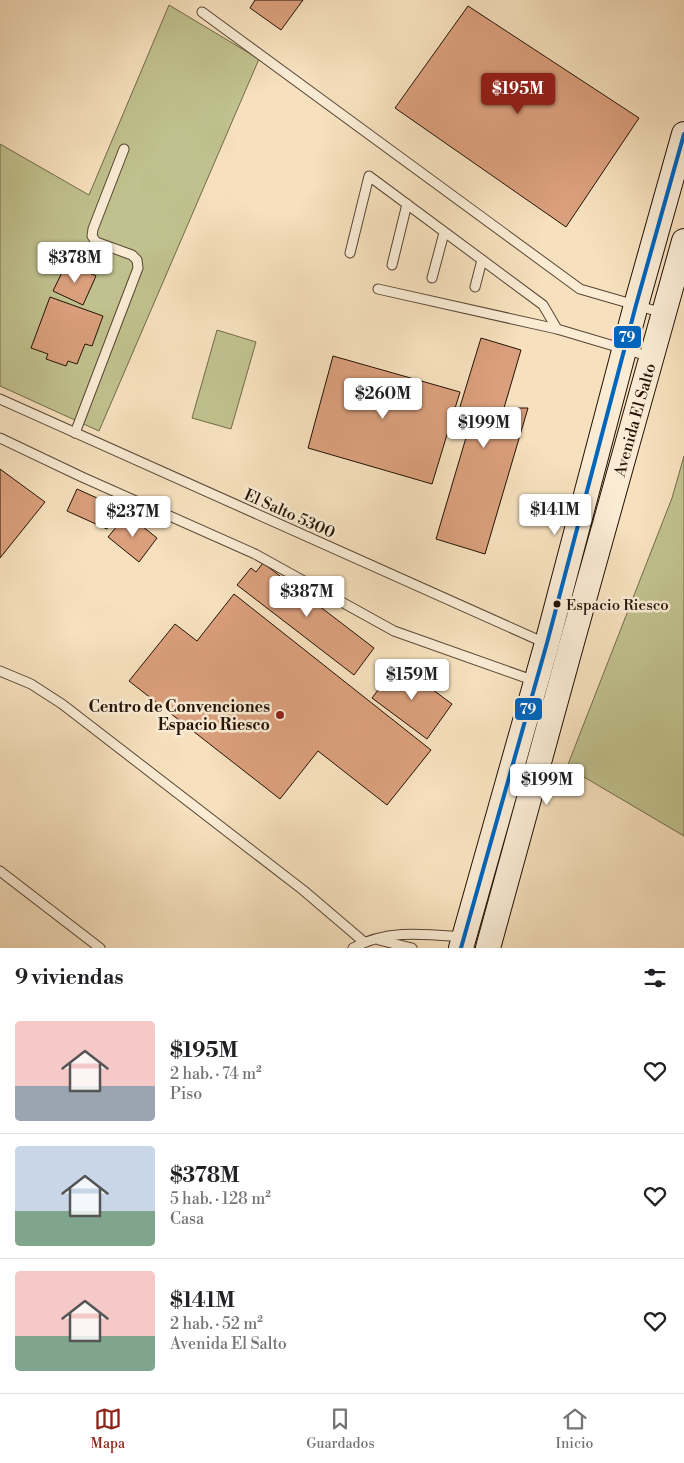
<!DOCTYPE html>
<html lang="es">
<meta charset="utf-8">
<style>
:root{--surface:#fff;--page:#f6f6f6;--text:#202124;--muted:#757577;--line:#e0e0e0;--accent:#8f2418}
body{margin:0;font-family:"Libre Bodoni",serif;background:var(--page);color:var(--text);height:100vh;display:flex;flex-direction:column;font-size:19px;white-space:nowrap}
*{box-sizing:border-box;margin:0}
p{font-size:16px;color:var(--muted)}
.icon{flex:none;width:28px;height:28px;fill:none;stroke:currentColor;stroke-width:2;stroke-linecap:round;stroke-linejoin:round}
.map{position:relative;height:948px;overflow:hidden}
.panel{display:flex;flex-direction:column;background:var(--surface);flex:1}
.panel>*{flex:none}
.price{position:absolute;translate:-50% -42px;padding:0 11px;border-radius:5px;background:#fff;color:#222;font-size:16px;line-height:32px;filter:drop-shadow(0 1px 2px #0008)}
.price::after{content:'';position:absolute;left:50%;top:30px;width:15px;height:11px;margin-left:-8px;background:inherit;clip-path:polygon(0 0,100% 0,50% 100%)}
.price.current{background:var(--accent);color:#fff}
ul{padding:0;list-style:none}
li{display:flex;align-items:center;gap:15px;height:125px;padding:0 15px}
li+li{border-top:1px solid var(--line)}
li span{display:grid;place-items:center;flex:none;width:140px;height:100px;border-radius:5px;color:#555}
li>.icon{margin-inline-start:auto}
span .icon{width:60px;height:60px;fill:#fffc;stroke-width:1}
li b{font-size:21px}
h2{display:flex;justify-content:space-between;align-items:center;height:60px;padding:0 15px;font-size:21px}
.dock{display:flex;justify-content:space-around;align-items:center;height:70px;border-top:1px solid var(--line);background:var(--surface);font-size:14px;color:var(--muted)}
.dock a{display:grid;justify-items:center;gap:2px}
.dock .current{color:var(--accent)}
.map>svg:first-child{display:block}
.green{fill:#c0c18e;stroke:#726a4a}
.building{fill:#da9f7c;stroke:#231205}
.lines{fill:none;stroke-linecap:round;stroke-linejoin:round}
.service-casing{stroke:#584633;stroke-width:11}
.secondary-casing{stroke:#231205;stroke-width:26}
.service{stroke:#f9ebd4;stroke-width:9}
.secondary{stroke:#f9ebd4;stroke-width:24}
.bus-1-casing{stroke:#f9ebd4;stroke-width:8}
.bus-1{stroke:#0065bd;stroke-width:4}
.bus-dot{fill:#231205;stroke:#f9ebd4;stroke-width:2}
.poi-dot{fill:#8f2418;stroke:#f9ebd4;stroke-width:2}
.labels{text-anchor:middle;stroke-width:5;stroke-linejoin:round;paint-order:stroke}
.bus-label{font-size:15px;fill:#231205;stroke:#f9ebd4;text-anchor:start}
.street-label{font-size:16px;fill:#231205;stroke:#f9ebd4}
.poi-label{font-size:16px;font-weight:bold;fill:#231205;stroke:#f9ebd4;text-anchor:end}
.line-badge{stroke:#f9ebd4;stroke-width:2}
.badge-label{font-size:14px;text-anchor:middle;font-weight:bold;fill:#fff}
</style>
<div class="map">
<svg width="684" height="948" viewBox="0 0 684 948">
<rect width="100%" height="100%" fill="#f6e0bd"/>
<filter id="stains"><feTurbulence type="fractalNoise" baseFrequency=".004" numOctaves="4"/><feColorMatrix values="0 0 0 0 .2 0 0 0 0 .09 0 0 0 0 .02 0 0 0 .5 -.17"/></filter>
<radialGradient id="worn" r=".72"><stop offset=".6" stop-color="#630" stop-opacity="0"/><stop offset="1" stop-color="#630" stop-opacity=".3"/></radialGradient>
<g class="green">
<polygon points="169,5 259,59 99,431 0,386 0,144 89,195"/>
<polygon points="217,330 256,342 231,429 192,418"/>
<polygon points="684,456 684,836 567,767 672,498"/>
</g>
<g class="building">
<polygon points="255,0 303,0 281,30 250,8"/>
<polygon points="468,6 639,118 566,227 395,108"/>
<polygon points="67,262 96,276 83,305 53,291"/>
<polygon points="50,297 103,316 92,346 85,344 77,364 68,361 66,366 46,359 48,354 31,348"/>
<polygon points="481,338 521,350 504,408 528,408 485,554 436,539 473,414 459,410"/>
<polygon points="333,356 460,392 432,484 308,448"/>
<polygon points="0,469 45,502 0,558"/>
<polygon points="77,489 117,507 107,529 67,511"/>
<polygon points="127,514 157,538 139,562 108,537"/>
<polygon points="263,563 374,648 354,675 237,585 251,568 256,572"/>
<polygon points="234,594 431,750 387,805 318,751 280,799 129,681 175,624 197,641"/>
<polygon points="398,664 452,704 427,739 372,698"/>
</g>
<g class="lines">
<defs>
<g id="service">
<polyline points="202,12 580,289 663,313"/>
<polyline points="350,253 369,176 543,305 557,329"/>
<polyline points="392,265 407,204"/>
<polyline points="432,278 444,233"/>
<polyline points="475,287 482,260"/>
<polyline points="378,289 557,329 651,357"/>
<polyline points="0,399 545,643"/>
<polyline points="75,433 138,268 137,260 132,255 96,242 92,236 93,229 124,149"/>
<polyline points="0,438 82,477 255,554 394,631 535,681"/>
<polyline points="0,671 31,684 62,704 303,890 364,942"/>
<polyline points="0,871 100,948"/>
<polyline points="379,940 412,948"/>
<path d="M 353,948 C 387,929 425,934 463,937"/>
</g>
<g id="secondary">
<polyline points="461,948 547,643 636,305 684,134"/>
<path id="s1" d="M 488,948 L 569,653 L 684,241"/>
</g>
</defs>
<use href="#service" class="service-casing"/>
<use href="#secondary" class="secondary-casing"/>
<use href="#service" class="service"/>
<use href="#secondary" class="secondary"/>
<defs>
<polyline id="bus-1" points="461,948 547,643 636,305 684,134"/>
</defs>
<use href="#bus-1" class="bus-1-casing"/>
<use href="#bus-1" class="bus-1"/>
</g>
<circle class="bus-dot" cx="557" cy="604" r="4.5"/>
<circle class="poi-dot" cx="280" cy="715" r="5"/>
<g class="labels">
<g class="bus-label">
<text x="566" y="610">Espacio Riesco</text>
</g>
<g class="street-label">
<text dy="6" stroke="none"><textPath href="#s1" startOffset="548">Avenida El Salto</textPath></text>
<text transform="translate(290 513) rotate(24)" y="6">El Salto 5300</text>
</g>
<g class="poi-label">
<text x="270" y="712">Centro de Convenciones<tspan x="270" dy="18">Espacio Riesco</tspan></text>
</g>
</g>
<g class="line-badge">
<rect x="613" y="325" width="29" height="24" rx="5" fill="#0065bd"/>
<rect x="514" y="697" width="29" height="24" rx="5" fill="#0065bd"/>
</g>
<g class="badge-label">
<text x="627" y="342">79</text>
<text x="528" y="714">79</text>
</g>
<rect width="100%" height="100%" filter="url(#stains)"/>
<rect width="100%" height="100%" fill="url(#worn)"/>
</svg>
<b class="price current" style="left:518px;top:115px">$195M</b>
<b class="price" style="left:75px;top:284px">$378M</b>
<b class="price" style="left:383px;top:420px">$260M</b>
<b class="price" style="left:484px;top:449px">$199M</b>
<b class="price" style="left:555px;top:536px">$141M</b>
<b class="price" style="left:133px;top:538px">$237M</b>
<b class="price" style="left:307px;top:618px">$387M</b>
<b class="price" style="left:412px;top:701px">$159M</b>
<b class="price" style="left:547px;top:806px">$199M</b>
</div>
<section class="panel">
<h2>9 viviendas<svg class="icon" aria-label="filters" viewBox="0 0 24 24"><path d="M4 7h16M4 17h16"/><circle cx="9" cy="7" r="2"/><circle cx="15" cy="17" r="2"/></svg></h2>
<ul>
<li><span style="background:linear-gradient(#f6c9c9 65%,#9aa5b1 0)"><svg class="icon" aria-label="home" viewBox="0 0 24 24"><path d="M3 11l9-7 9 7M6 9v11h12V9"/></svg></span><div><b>$195M</b><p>2 hab. · 74 m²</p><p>Piso</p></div><svg class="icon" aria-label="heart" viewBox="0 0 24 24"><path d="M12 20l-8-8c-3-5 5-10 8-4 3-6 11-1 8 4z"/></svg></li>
<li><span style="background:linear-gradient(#c9d6e8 65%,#7fa58c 0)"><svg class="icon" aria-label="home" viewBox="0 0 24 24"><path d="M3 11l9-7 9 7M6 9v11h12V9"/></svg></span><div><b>$378M</b><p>5 hab. · 128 m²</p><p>Casa</p></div><svg class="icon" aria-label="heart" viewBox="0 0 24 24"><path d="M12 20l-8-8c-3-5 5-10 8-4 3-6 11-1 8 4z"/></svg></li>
<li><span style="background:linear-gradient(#f6c9c9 65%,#7fa58c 0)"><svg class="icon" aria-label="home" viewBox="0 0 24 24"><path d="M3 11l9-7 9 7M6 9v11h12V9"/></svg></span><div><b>$141M</b><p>2 hab. · 52 m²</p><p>Avenida El Salto</p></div><svg class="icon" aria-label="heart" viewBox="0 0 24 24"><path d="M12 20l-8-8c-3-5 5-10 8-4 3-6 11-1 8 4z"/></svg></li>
</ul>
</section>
<nav class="dock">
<a class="current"><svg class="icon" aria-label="map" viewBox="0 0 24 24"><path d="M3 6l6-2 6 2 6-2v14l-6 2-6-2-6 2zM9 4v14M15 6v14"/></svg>Mapa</a>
<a><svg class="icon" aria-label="saved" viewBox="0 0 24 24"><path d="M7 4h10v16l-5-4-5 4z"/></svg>Guardados</a>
<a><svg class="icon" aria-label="home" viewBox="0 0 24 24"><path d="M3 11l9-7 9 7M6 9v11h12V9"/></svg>Inicio</a>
</nav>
